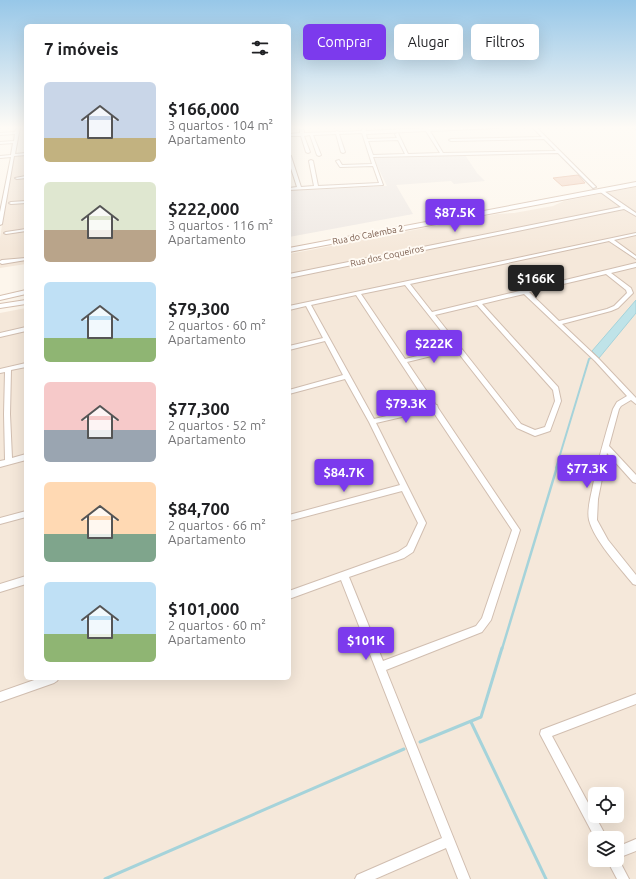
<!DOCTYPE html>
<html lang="pt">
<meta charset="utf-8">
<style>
:root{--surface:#fff;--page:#f6f6f6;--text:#202124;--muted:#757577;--accent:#7c3aed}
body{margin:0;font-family:Ubuntu,sans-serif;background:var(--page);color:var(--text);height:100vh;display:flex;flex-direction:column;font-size:15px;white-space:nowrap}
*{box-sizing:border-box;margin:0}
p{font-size:13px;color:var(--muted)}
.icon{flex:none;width:22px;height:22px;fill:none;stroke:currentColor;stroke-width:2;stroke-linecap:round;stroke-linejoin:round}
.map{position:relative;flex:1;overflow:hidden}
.panel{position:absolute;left:24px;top:24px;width:267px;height:656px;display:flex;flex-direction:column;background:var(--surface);border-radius:6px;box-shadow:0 4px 16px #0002}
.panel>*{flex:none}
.banner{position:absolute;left:303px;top:24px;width:273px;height:36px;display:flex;gap:8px}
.tools{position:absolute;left:588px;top:787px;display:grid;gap:8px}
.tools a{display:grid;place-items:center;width:36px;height:36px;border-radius:6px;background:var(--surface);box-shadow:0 4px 16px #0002;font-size:20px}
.price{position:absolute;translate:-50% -34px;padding:0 9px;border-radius:4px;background:var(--accent);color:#fff;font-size:13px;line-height:26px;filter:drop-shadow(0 1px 2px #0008)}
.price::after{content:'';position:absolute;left:50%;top:24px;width:12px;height:9px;margin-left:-6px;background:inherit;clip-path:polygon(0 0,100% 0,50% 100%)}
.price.current{background:#222;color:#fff}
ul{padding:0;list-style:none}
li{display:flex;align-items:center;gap:12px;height:100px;padding:0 20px}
li span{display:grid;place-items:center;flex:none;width:112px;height:80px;border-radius:6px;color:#555}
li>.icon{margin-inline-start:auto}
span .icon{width:48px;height:48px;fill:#fffc;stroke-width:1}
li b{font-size:17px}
h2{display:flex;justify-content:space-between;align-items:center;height:48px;padding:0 20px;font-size:17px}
.pill{padding:0 14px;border-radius:6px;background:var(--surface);box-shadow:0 4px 16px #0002;font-size:14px;line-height:36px}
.pill.current{background:var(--accent);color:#fff}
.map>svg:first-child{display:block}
.residential{fill:#f5e8da;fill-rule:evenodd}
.industrial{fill:#efe9e4}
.water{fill:#bfe3e8;stroke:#a5d3da}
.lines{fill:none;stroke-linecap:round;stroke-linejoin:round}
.stream-far2{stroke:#a5d3da;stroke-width:2}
.stream-far1{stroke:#a5d3da;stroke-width:2.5}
.stream{stroke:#a5d3da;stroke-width:3}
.building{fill:#f3d5c3;stroke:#e6bba3}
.minor-casing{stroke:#d1beb0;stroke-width:2}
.secondary-casing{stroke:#d6c0b0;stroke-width:2}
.minor{fill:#fff;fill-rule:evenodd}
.secondary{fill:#fff;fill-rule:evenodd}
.labels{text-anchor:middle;stroke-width:4;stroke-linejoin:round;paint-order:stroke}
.far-street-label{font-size:9px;fill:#7a5c4d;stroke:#fffaf3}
</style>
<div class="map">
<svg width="636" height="879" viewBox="0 0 636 879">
<rect width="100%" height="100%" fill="#fdf6ec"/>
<g class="residential">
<polygon points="26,155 26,264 0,268 0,238 13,156"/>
<path d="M 636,187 L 636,879 L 0,879 L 0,313 L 26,308 L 26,678 L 289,678 L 289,254 L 497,214 L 514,213 L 553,206 L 564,201 ZM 595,794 L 617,794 L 617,816 L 595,816 ZM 595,838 L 617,838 L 617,860 L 595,860 Z"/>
</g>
<polygon class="industrial" points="465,155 477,173 485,181 454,184 451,181 396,185 413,214 289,237 289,191 387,186 373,157"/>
<polygon class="water" points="636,300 636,313 599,358 592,351"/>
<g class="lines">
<polyline class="stream-far2" points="556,468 589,359 592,357"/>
<polyline class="stream-far1" points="502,649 557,467"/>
<g class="stream">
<polyline points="471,722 546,879"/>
<polyline points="420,742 481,717 502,648"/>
<polyline points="105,879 404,749"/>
</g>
</g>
<polygon class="building" points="578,175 585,183 562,186 553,178"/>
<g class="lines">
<defs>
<g id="minor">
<polygon points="17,127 20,127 15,154 26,153 26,155 14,156 2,224 0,225 0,212 11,157 0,158 0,156 11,155 13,143 0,144 0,142 14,141 15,134 0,135 0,133 15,132"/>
<path d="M 300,127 L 303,127 L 304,133 L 335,132 L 337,131 L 339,132 L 362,131 L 363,127 L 365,127 L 366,131 L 427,128 L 500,127 L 499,128 L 430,131 L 443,153 L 556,151 L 544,139 L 451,141 L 449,140 L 451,139 L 542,137 L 532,127 L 536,127 L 596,187 L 593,188 L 558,153 L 373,157 L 383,185 L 289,190 L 289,188 L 297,187 L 289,162 L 289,155 L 291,156 L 301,187 L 314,186 L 309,161 L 311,160 L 313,161 L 318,186 L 379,183 L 373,166 L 341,167 L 340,167 L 336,161 L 339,160 L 342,165 L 372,164 L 362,133 L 339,134 L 345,152 L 343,153 L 341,152 L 336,134 L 313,135 L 321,155 L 319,156 L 317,155 L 310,135 L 304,136 L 310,152 L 308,153 L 306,152 L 301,136 L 289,136 L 289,134 L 300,133 ZM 426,131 L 440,153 L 408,154 L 398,133 L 395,134 L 397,138 L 367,139 L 366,134 ZM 398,140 L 405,154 L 373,155 L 368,141 Z"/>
<polygon points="631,127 636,127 636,129"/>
<polygon points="26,176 26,178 17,179 15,178"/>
<polygon points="599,189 601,189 636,213 636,216 624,209 289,278 289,274 621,207 599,191"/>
<polygon points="26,201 26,203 11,204 9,203 11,202"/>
<polygon points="26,229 26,231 6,234 4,233 6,232"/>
<path d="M 636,233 L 636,235 L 614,240 L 636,256 L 636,259 L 609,241 L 410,284 L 432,312 L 636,263 L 636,267 L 611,273 L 631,288 L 633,293 L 618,308 L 611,311 L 562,324 L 599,359 L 636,398 L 636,404 L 631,400 L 621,406 L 619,409 L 609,446 L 636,475 L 636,483 L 633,482 L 607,453 L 598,499 L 597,520 L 608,540 L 636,575 L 636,585 L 633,584 C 620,568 594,540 589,520 C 587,511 590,499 592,490 C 597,463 605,436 613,409 L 617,402 L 627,396 L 595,361 L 524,294 L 482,304 L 558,387 L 561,401 L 550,431 L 535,436 L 517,428 L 456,350 L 407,362 L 436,405 L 437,405 L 438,408 L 520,530 L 491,620 L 482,632 L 386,670 L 470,879 L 458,879 L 446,848 L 375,879 L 355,879 L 357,875 L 442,838 L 341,580 L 289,599 L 289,591 L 398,552 L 407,546 L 418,523 L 402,491 L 289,521 L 289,515 L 400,485 L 369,422 L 345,379 L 289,394 L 289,390 L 343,375 L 325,341 L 289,350 L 289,346 L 323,338 L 306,306 L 289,310 L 289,306 ZM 606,274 L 626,290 L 627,293 L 614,306 L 607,309 L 559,321 L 529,292 ZM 405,285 L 454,347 L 405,359 L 361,294 ZM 356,295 L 429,406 L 374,419 L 311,305 ZM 477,305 L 553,390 L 555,401 L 545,427 L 535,430 L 521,424 L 435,315 ZM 432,410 L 512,530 L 482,618 L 476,626 L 383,661 L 349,577 L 404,558 L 413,552 L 426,523 L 376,423 Z"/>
<polygon points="26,258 26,260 2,264 0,263 0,261 2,260"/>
<polygon points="26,327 26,331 0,337 0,333"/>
<polygon points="26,363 26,367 11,370 10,414 12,458 26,454 26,460 0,467 0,461 5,460 4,414 5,372 0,373 0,369"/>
<polygon points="26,511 26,517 0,524 0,518"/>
<polygon points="26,576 26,584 0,592 0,584"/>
<polygon points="40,678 59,678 57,681 54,683 0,702 0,692"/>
<polygon points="636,694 636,704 552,736 607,838 595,838 540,734 541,730"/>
<polygon points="636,839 636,851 618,858 629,879 617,879 607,860 617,860 617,847"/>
</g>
<g id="secondary">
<polygon points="636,182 636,186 289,252 289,248"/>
<polygon points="26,290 26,294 0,300 0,296"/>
<polygon points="26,300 26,304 0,308 0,304"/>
</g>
</defs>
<use href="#minor" class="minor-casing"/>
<use href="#secondary" class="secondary-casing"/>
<use href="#minor" class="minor"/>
<use href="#secondary" class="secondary"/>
</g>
<linearGradient id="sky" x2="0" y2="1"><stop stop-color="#97c7e8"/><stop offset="0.51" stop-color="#fefbf6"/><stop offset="1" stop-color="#fefbf6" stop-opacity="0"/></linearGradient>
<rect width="636" height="250" fill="url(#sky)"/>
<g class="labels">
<g class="far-street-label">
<text transform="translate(368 235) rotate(-11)" y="3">Rua do Calemba 2</text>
<text transform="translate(387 256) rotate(-12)" y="3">Rua dos Coqueiros</text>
</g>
</g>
</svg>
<div class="tools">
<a><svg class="icon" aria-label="locate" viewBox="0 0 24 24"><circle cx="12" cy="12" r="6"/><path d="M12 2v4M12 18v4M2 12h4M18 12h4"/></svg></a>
<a><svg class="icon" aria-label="layers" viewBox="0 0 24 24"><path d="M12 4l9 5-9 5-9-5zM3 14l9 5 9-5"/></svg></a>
</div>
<b class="price" style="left:455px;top:233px">$87.5K</b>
<b class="price current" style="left:536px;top:299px">$166K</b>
<b class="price" style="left:434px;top:364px">$222K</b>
<b class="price" style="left:406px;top:424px">$79.3K</b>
<b class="price" style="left:587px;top:489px">$77.3K</b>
<b class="price" style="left:344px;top:493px">$84.7K</b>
<b class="price" style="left:366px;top:661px">$101K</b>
<div class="banner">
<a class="pill current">Comprar</a>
<a class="pill">Alugar</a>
<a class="pill">Filtros</a>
</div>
<section class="panel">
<h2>7 imóveis<svg class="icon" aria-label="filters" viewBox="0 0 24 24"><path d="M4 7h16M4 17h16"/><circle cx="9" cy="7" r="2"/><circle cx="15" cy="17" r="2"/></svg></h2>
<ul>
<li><span style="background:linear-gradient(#c9d6e8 70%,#c2b280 0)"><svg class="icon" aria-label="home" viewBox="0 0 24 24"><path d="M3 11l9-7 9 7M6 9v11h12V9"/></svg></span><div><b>$166,000</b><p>3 quartos · 104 m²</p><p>Apartamento</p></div></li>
<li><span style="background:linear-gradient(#dfe7d0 60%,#b9a48a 0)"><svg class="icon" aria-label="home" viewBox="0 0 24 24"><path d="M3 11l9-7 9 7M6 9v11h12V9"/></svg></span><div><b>$222,000</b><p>3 quartos · 116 m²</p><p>Apartamento</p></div></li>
<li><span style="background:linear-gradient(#bfe0f5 70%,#8fb573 0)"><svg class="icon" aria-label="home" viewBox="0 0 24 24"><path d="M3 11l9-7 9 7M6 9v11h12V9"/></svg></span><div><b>$79,300</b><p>2 quartos · 60 m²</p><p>Apartamento</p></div></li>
<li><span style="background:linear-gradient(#f6c9c9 60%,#9aa5b1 0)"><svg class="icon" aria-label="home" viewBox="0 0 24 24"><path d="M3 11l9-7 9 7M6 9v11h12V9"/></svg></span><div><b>$77,300</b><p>2 quartos · 52 m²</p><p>Apartamento</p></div></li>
<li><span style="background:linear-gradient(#ffd9b3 65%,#7fa58c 0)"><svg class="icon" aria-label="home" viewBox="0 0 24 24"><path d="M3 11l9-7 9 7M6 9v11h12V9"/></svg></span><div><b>$84,700</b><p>2 quartos · 66 m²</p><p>Apartamento</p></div></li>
<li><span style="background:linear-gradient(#bfe0f5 65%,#8fb573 0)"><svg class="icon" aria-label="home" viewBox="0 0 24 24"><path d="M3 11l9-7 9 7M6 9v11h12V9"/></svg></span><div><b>$101,000</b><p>2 quartos · 60 m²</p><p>Apartamento</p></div></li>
</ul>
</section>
</div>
